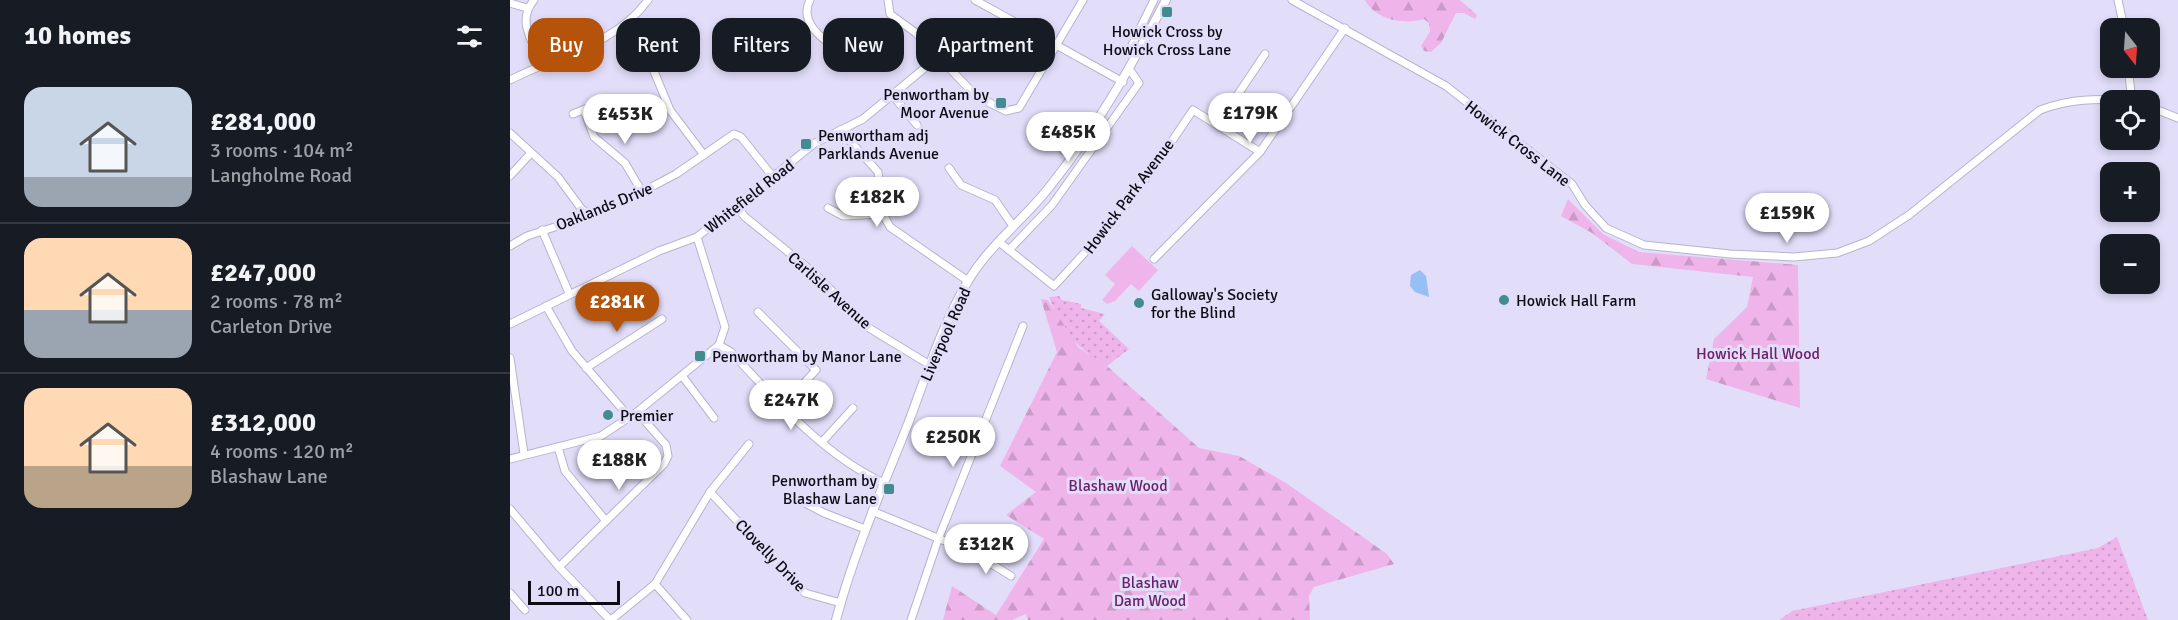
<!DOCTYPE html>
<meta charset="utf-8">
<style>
:root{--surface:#171b24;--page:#20242c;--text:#f1f3f6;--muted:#9ea1a6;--line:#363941;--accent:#b45309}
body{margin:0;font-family:Signika,sans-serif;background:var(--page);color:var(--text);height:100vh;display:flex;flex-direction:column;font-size:22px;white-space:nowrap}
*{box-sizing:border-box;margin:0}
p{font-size:20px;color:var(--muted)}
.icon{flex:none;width:33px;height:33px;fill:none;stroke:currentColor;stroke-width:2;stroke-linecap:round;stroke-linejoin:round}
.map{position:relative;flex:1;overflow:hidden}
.details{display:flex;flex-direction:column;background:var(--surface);width:510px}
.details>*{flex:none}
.top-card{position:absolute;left:18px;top:18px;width:570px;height:54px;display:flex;gap:12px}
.needle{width:39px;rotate:163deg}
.fabs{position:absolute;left:1590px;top:18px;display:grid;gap:12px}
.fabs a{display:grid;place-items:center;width:60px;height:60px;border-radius:12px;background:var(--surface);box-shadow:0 3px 9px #0003;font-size:30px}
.scale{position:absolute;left:18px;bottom:15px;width:92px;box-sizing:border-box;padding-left:6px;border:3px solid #0d0b14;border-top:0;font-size:16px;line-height:21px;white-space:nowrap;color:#0d0b14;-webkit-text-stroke:4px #e2defa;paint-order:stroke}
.price{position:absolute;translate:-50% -51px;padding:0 14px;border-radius:21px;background:#fff;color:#222;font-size:20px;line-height:39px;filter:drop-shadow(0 2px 3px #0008)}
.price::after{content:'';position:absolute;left:50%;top:36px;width:18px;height:14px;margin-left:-9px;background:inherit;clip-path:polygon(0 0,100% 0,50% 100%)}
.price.on{background:var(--accent);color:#fff}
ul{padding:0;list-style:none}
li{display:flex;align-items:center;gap:18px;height:150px;padding:0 24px}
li+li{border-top:2px solid var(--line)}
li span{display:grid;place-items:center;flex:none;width:168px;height:120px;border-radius:18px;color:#555}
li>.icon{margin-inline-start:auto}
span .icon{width:72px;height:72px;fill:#fffc;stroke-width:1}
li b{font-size:26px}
h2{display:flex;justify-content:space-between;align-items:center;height:72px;padding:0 24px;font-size:26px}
.pill{padding:0 21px;border-radius:18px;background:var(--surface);box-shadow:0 3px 9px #0003;font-size:21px;line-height:54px}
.pill.on{background:var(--accent);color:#fff}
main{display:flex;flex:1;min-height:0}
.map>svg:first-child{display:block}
.grass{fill:url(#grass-dots)}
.forest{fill:url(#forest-firs)}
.green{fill:#efb5ea}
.water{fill:#95bff5}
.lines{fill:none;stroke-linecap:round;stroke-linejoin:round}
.minor-casing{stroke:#b7b3ce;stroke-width:9}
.tertiary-casing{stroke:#b7b3ce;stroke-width:10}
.minor{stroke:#fff;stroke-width:7}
.tertiary{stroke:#fff;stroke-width:8}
.poi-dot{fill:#438b8e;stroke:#e2defa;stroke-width:2}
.labels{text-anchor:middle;stroke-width:6;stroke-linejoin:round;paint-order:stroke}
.poi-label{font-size:16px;fill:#0d0b14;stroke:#e2defa;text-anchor:start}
.street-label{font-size:16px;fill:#0d0b14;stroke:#e2defa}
.park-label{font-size:16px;fill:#6d206a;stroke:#e2defa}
</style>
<main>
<section class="details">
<h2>10 homes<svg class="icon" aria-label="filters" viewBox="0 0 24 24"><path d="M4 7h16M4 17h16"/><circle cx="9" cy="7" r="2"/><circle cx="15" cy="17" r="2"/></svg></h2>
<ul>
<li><span style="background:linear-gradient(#c9d6e8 75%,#9aa5b1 0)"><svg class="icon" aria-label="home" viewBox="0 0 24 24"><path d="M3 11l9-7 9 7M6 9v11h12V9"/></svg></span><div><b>£281,000</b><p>3 rooms · 104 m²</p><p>Langholme Road</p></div></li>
<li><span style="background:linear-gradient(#ffd9b3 60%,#9aa5b1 0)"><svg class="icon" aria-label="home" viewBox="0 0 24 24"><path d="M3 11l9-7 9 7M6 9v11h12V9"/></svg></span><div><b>£247,000</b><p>2 rooms · 78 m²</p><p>Carleton Drive</p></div></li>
<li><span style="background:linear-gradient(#ffd9b3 65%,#b9a48a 0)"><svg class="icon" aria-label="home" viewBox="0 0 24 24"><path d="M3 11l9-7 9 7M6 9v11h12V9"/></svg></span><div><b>£312,000</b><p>4 rooms · 120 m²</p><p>Blashaw Lane</p></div></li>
</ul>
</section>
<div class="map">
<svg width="1668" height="620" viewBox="0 0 1668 620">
<defs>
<pattern id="grass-dots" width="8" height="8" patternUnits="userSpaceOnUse" patternTransform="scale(1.5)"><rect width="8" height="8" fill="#efb5ea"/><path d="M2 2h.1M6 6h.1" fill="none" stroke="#cc9ac8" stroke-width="1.8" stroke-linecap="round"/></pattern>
<pattern id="forest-firs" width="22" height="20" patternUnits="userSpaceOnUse" patternTransform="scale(1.5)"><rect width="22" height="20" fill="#efb5ea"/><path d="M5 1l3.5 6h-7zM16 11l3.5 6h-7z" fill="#cc9ac8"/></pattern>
</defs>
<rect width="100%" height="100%" fill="#e2defa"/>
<g class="grass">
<path d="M 549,296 L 552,300 L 571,304 L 571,308 L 595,314 L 589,321 L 619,349 L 597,366 C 565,346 553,334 539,297 Z"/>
<polygon points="1607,537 1638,620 1269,620 1282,611 1588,548"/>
</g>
<g class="forest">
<path d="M 855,0 L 950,0 L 967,15 L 965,19 L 954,13 L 946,13 L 931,43 L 921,52 L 914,51 L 911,46 L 920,32 L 919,23 L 914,19 C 895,25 865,20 855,0 Z"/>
<polygon points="1058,199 1093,234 1129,252 1288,265 1290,408 1196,379 1204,339 1237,307 1243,277 1122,264 1082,233 1051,216"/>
<polygon points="531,299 538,300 568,347 597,366 689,448 729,456 776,483 877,554 884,564 804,587 799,596 800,620 518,620 516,614 502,620 433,620 442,586 486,615 534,539 496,515 526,492 490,466 547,352"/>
</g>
<polygon class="green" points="622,246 648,270 629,291 621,284 605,301 597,304 592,300 605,284 595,275"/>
<polygon class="water" points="910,270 916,276 919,297 905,292 900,286 901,275"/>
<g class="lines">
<defs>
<g id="minor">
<path d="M 24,0 C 6,21 23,43 33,65"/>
<path d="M 300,0 C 286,27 324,46 340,59"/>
<polyline points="378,0 380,14 406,33 466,96 496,111 509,108 573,0"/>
<polyline points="465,0 613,82"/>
<path d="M 782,0 L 936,86 L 1062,184 L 1075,205 L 1096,228 L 1134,245 L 1220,254 L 1284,257 L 1327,253 L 1359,241 L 1399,215 L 1530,110 C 1561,98 1587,99 1619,100"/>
<polyline points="1608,0 1614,28"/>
<polyline points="0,3 17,8"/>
<polyline points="116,24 136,52 160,110 194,155"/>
<polyline points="628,54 621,47 644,0"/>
<polyline points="335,64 345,54"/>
<polyline points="1618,68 1622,100"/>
<path d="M 0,80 C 46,56 106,45 138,0"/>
<polyline points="383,96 407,125"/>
<polyline points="1640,107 1668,118"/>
<polyline points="74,110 84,137 115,163 132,192"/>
<polyline points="63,114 90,103"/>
<polyline points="708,124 755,54"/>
<polyline points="330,130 368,172 373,214 380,227 458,281"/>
<polyline points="0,133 48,177 73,211"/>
<polyline points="553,150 575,120 587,124"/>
<polyline points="439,168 451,185 485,200 503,226"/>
<polyline points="0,176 21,153"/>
<polyline points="227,207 235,217 303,272 359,328 420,365"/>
<polyline points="318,208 333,216 373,214"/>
<polyline points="32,230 59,293"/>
<polyline points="489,242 544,286 602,223 641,172 683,110 750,152"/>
<polyline points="0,246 17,236 57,223 73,211 86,212 132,192 166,174 224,134 231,137 264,178"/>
<polyline points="499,250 542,205 629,83 620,70"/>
<polyline points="644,259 750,152 835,28"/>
<polyline points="36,306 62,351 120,418"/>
<polyline points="248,312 306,370 273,406"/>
<polyline points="0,324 149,251 187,237 305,143 353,119 428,57"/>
<path d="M 209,345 L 221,352 C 266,400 313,455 374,483"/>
<polyline points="0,358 14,454"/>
<polyline points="76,368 152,319"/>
<polyline points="173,377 204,418"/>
<polyline points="312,442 343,408"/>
<polyline points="48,447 55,471 96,521"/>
<polyline points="0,459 91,436 127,412 209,345 215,327 187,237"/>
<polyline points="200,492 295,593 331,603"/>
<polyline points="295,503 314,513 355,529"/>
<polyline points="0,509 49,567 100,620"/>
<polyline points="362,511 464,553 501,576"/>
<polyline points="49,567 154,464 158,456 156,445 127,412"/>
<polyline points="145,584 177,620"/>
<polyline points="0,593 15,610"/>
<polyline points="101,620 145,584 200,492 239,444"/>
<polyline points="401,620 429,537 513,326"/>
</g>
<path id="tertiary" d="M 326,620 C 344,552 372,489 398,424 C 416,376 432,325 458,281 C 480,244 515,219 541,185 C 587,127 622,65 656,0"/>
</defs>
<use href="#minor" class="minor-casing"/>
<use href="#tertiary" class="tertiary-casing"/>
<use href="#minor" class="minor"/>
<use href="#tertiary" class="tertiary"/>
</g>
<g class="poi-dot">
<rect x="651" y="6" width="12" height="12" rx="3"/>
<rect x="485" y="97" width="12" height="12" rx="3"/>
<rect x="290" y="138" width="12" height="12" rx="3"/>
<circle cx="994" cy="300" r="6"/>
<circle cx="629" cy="303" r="6"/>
<rect x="184" y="350" width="12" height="12" rx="3"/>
<circle cx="98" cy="415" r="6"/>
<rect x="373" y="483" width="12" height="12" rx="3"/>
</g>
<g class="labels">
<g class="poi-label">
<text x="657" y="37" text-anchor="middle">Howick Cross by<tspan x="657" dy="18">Howick Cross Lane</tspan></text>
<text x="479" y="100" text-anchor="end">Penwortham by<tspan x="479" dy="18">Moor Avenue</tspan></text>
<text x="308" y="141">Penwortham adj<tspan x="308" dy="18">Parklands Avenue</tspan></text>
<text x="641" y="300">Galloway's Society<tspan x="641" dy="18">for the Blind</tspan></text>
<text x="1006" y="306">Howick Hall Farm</text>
<text x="202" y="362">Penwortham by Manor Lane</text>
<text x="110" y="421">Premier</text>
<text x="367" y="486" text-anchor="end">Penwortham by<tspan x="367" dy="18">Blashaw Lane</tspan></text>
</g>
<g class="street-label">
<text transform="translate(1008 143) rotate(38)" y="6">Howick Cross Lane</text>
<text transform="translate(239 196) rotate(-38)" y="6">Whitefield Road</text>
<text transform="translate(618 196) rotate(-53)" y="6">Howick Park Avenue</text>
<text transform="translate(94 206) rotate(-22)" y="6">Oaklands Drive</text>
<text transform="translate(320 290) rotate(42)" y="6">Carlisle Avenue</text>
<text transform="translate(435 334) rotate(-66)" y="6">Liverpool Road</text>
<text transform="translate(261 555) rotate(46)" y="6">Clovelly Drive</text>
</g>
<g class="park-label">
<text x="1248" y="359">Howick Hall Wood</text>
<text x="608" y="491">Blashaw Wood</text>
<text x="640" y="588">Blashaw<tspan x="640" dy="18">Dam Wood</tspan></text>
</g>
</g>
</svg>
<div class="fabs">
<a><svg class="needle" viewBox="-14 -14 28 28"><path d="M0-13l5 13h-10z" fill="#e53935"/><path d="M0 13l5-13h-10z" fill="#9ea1a6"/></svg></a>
<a><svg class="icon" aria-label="locate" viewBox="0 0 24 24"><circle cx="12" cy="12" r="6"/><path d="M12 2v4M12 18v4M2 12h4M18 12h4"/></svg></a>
<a>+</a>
<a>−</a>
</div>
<div class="scale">100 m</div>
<b class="price" style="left:740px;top:144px">£179K</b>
<b class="price" style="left:115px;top:145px">£453K</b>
<b class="price" style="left:558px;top:163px">£485K</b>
<b class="price" style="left:367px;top:228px">£182K</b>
<b class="price" style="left:1277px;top:244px">£159K</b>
<b class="price on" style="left:107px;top:333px">£281K</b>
<b class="price" style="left:281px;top:431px">£247K</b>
<b class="price" style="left:443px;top:468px">£250K</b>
<b class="price" style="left:109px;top:491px">£188K</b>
<b class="price" style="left:476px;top:575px">£312K</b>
<div class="top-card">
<a class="pill on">Buy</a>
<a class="pill">Rent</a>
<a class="pill">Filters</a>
<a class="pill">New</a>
<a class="pill">Apartment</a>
</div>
</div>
</main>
